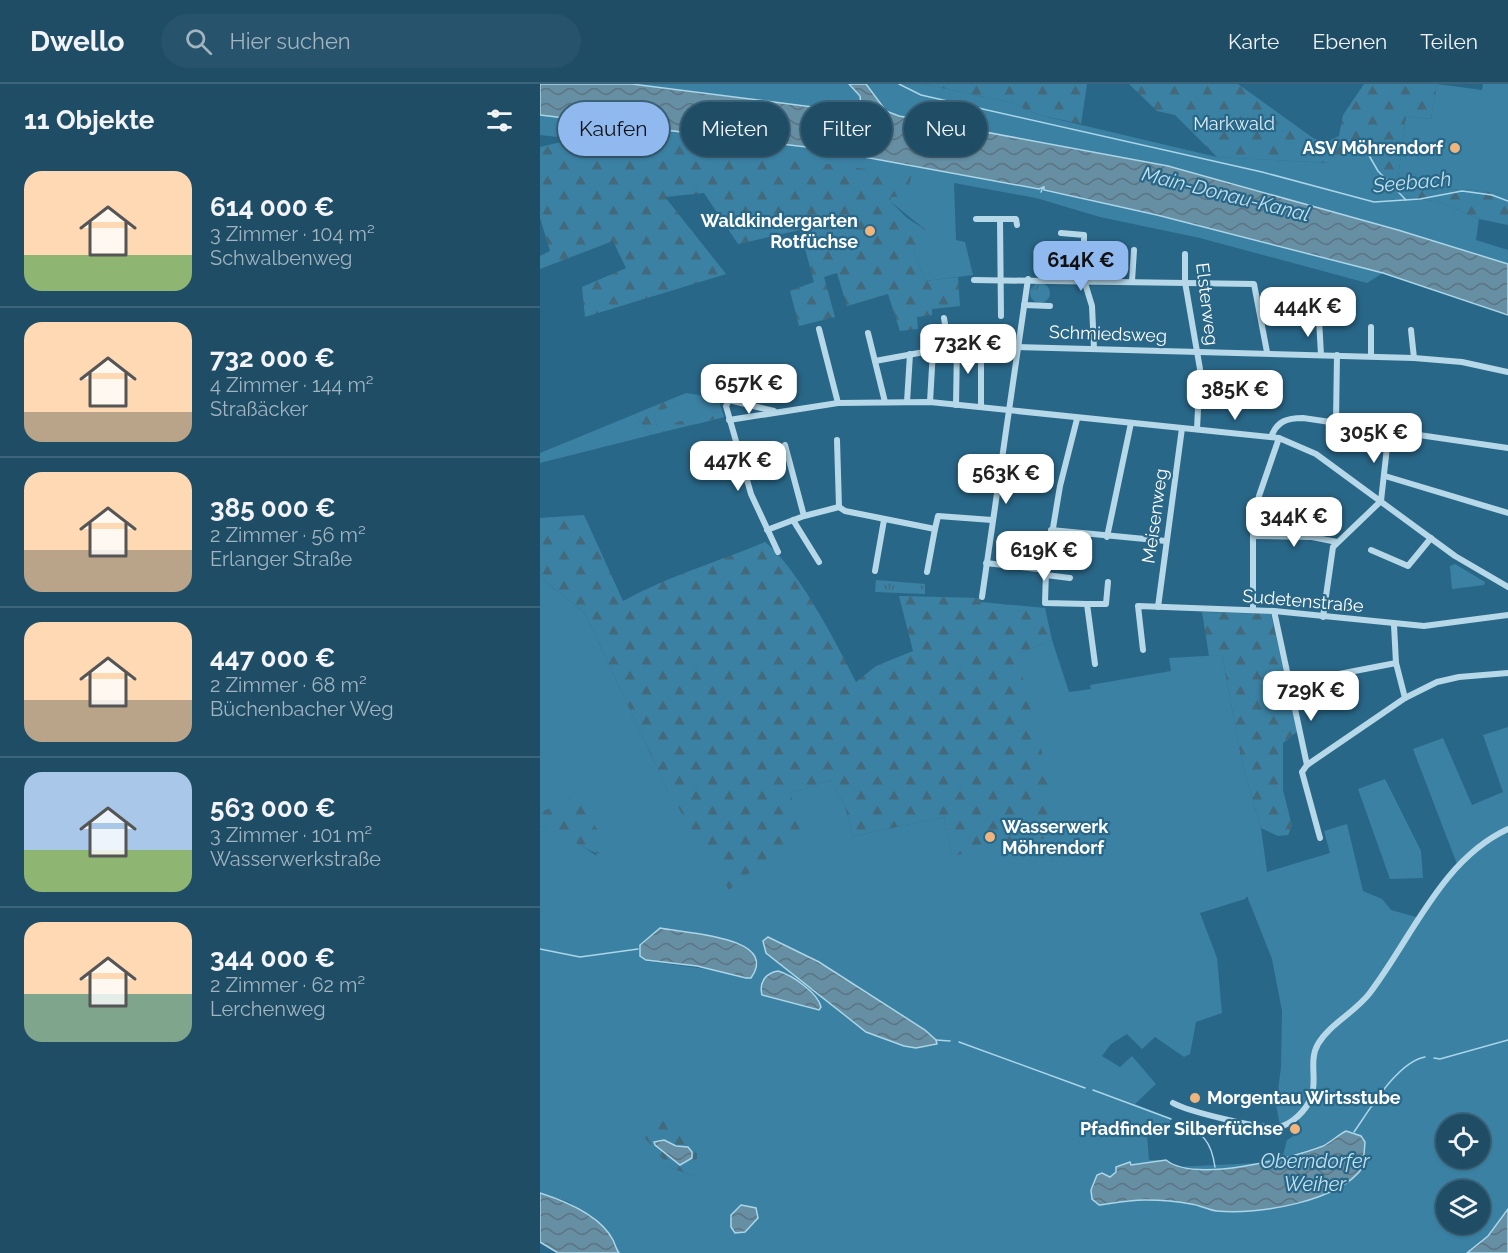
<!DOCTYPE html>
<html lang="de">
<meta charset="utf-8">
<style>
:root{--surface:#1f4d66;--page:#27546c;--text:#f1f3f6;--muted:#a1b4bf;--line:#3c647a;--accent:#90b9f0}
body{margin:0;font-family:Raleway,sans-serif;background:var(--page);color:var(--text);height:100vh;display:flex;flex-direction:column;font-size:22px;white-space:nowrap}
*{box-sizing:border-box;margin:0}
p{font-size:20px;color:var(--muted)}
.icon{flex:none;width:33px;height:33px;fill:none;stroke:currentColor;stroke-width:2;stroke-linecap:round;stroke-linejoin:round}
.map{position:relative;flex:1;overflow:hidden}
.drawer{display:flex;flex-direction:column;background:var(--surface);width:540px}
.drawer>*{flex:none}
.guide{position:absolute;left:18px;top:18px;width:570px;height:54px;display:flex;gap:12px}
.tools{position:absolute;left:896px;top:1030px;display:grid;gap:12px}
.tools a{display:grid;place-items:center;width:54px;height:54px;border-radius:50%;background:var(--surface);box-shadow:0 2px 4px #0004,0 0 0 2px var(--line);font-size:30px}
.price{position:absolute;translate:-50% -51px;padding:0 14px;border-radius:12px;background:#fff;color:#222;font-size:20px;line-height:39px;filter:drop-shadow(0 2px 3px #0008)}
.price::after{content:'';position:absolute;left:50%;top:36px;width:18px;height:14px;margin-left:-9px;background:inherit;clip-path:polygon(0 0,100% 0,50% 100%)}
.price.current{background:var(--accent);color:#111}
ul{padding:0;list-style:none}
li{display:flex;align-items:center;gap:18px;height:150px;padding:0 24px}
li+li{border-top:2px solid var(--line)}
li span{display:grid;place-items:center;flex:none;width:168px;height:120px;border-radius:18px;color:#555}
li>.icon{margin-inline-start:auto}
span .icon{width:72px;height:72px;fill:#fffc;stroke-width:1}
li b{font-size:26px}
h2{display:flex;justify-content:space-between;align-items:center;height:72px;padding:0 24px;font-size:26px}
.pill{padding:0 21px;border-radius:27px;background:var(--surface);box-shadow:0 2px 4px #0004,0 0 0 2px var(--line);font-size:21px;line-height:54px}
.pill.current{background:var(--accent);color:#111}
header{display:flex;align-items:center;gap:36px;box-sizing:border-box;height:84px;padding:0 30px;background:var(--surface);border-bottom:2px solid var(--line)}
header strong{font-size:28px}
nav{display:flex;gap:33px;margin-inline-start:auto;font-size:21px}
.search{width:420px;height:54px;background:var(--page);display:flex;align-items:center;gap:15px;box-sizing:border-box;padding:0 21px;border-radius:33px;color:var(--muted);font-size:22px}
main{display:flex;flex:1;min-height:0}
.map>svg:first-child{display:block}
.green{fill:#3b81a3;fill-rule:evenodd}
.forest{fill:url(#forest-firs)}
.park{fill:url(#park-tufts)}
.water{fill:url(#water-waves);stroke:#abd5e8;stroke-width:1.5}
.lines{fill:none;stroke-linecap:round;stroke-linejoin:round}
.stream{stroke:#abd5e8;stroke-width:1.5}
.minor{stroke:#b6d8e8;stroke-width:6}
.poi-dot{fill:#efb57d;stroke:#296788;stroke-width:2}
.labels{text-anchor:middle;stroke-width:4.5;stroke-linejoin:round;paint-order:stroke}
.park-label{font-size:18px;fill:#d9edf7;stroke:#296788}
.poi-label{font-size:18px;font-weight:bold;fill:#fff;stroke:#296788;text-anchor:end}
.street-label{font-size:18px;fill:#fff;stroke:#296788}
.water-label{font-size:20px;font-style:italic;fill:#c2e1ef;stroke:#296788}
</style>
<header>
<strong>Dwello</strong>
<div class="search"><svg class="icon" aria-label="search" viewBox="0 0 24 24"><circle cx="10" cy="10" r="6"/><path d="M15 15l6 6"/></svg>Hier suchen</div>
<nav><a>Karte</a><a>Ebenen</a><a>Teilen</a></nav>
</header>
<main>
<section class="drawer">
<h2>11 Objekte<svg class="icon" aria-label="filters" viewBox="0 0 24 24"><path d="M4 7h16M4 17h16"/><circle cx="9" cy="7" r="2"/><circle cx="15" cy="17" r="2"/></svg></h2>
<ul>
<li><span style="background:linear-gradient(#ffd9b3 70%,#8fb573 0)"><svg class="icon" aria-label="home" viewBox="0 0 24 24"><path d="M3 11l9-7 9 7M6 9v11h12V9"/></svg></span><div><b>614 000 €</b><p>3 Zimmer · 104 m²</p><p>Schwalbenweg</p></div></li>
<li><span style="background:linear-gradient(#ffd9b3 75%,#b9a48a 0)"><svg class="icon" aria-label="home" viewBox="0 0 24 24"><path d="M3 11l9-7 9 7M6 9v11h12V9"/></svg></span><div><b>732 000 €</b><p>4 Zimmer · 144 m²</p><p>Straßäcker</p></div></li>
<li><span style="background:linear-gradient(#ffd9b3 65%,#b9a48a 0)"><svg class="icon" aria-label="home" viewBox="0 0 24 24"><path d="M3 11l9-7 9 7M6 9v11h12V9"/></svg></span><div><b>385 000 €</b><p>2 Zimmer · 56 m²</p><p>Erlanger Straße</p></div></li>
<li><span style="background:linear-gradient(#ffd9b3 65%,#b9a48a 0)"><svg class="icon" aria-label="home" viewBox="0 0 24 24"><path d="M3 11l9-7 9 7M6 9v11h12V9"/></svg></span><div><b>447 000 €</b><p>2 Zimmer · 68 m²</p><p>Büchenbacher Weg</p></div></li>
<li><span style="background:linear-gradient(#a9c7e8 65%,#8fb573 0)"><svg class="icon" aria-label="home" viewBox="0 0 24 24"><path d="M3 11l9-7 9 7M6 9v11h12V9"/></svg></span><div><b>563 000 €</b><p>3 Zimmer · 101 m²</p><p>Wasserwerkstraße</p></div></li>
<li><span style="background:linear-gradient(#ffd9b3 60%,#7fa58c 0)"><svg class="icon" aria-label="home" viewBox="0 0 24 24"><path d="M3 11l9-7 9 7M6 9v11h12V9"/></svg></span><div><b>344 000 €</b><p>2 Zimmer · 62 m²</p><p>Lerchenweg</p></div></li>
</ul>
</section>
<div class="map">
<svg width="968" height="1169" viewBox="0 0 968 1169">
<defs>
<pattern id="forest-firs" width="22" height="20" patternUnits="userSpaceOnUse" patternTransform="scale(1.5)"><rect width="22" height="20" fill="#3b81a3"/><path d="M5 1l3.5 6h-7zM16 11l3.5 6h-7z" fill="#43697c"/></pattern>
<pattern id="park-tufts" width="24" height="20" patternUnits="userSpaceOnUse" patternTransform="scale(1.5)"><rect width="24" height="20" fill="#3b81a3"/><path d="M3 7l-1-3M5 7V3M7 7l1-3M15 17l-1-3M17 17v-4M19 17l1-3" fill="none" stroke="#43697c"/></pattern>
<pattern id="water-waves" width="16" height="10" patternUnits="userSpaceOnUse" patternTransform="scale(1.5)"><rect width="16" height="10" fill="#668fa4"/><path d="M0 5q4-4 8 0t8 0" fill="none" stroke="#5c7481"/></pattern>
</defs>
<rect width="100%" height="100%" fill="#296788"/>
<g class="green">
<polygon points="92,0 309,0 320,12 321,21 312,28"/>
<polygon points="326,0 383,0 469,18 499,31 677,73 790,79 805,67 820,66 848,109 899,118 939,135 936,156 968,166 968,180 858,146 628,82 359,32 346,27"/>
<path d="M 897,0 L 942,6 L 943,0 L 968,0 L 968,113 C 935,101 903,107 869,105 L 858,94 L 866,32 L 891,35 Z"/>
<polygon points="0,31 275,64 499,105 504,103 505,106 617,131 843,189 827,199 660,154 560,133 496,114 414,99 416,156 425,158 433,191 385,197 373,167 388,148 351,118 351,113 61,58 0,51"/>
<polygon points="146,309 178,314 184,333 157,340 117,343 114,332 121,326 148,315"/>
<polygon points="95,330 111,351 0,379 0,369"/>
<polygon points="915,480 945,498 944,501 912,505 910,482"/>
<path d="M 0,493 L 45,529 L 128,707 L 249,709 L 291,696 L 305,722 L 313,752 L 404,733 L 412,771 L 477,570 L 512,556 L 529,608 L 551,605 L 550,601 L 631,587 L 629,574 L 682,571 L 702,678 L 721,744 L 727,788 L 790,769 L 784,747 L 807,740 L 823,807 L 842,815 L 851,826 L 880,834 L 917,780 L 873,665 L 903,654 L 932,721 L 963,708 L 943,651 L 968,643 L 968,1125 L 948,1152 L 927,1169 L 79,1169 L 73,1156 L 29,1118 L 0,1109 L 0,742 L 17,746 L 57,772 L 36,712 L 0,729 ZM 707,812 L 732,875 L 742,927 L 741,983 L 736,1021 L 740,1041 L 758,1034 L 762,1047 L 747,1056 L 743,1071 L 717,1079 L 635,1083 L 628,1076 L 609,1076 L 607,1052 L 627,1049 L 631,1034 L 595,1020 L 616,1000 L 592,972 L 580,983 L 562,972 L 571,960 L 587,950 L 602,965 L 615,953 L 644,973 L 650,970 L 656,938 L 682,929 L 677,874 L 660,829 L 705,815 ZM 120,844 L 142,848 L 181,887 L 106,877 L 100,872 L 100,860 ZM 228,853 L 242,859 L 385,946 L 394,962 C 321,968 272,903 228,853 ZM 906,1041 L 939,1041 L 939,1074 L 906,1074 ZM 814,1048 L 825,1058 L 759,1117 L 723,1126 L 677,1127 L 643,1118 L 602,1116 L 558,1121 L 553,1099 L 557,1091 L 562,1089 L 570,1093 L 591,1081 L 626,1076 C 655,1100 745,1074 780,1062 C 792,1058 800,1051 814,1048 ZM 157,1069 L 154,1092 L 129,1083 ZM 906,1107 L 939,1107 L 939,1140 L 906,1140 Z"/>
<polygon points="845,695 881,767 883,794 850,795 818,705"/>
</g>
<g class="forest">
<polygon points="383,0 547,0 541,40 499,31 469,18"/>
<path d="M 589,0 L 698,0 L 773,54 L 786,58 L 799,52 L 803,31 L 824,0 L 897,0 L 891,35 L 866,32 L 858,94 L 869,105 C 903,107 935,101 968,113 L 968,141 L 939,135 L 899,118 L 847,109 L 820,66 L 805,67 L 791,79 L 677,73 L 635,31 L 617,27 Z"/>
<path d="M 71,52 L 372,91 C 368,105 366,113 351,113 L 351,118 L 367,134 L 389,148 L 373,167 L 385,197 L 418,193 L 420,222 L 392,225 L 392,231 L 377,233 L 378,245 L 360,247 L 348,210 L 307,222 L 297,189 L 284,193 L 295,233 L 259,242 L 250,207 L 274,198 L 260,146 L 198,160 L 164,109 L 125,113 L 186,190 L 45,233 L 42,203 L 86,184 L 73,157 L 0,185 L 0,172 L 10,167 L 0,134 L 0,63 L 34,55 L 61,58 Z"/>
<polygon points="146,309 149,315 121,326 122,329 114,332 117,343 157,333 156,328 164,325 165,331 171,329 170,323 165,323 163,317 171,313 184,333 111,351 95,330"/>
<path d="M 44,431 L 83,517 C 128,492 177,478 225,458 C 257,483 297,560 316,598 L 336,582 L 373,567 L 359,512 L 440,514 L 440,518 L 505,524 L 512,556 L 477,570 L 523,751 L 412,772 L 404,733 L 313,752 L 305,722 L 291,696 L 250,709 L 263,745 L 189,806 L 128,707 L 45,529 L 0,493 L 0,434 Z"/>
<polygon points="662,528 731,530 757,648 743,659 743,706 752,742 748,751 738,752 721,744 702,678 682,571 669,572"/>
<path d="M 36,711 L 74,773 C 46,772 28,748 0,742 L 0,729 Z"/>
<path d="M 121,1028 C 146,1043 164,1063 154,1092 L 129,1083 L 99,1047 Z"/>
</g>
<g class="park">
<circle cx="500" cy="209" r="10"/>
<polygon points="336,496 385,500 385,510 335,508"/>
</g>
<g class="water">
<polygon points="0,0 92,0 312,28 321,21 320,12 309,0 326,0 346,27 359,32 628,82 858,146 968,180 968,231 843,189 617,131 504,106 504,103 499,105 275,64 0,31"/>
<path d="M 120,844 C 142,849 241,852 211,894 L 206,894 L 157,882 L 106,876 L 100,872 L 100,861 Z"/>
<polygon points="228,853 279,878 385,946 396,956 397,960 376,964 364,962 326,948 226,869 223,857"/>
<path d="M 238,887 C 252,891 278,909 281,923 L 279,926 L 222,911 C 219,899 225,889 238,887 Z"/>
<path d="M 806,1047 L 821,1052 L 825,1058 L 823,1083 C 799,1118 717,1131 677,1127 C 668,1126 660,1121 651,1120 C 636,1117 619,1116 605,1116 C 590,1116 573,1119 559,1121 L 552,1115 L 551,1106 L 557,1091 L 562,1089 L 570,1093 L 576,1088 L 576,1083 L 590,1078 L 591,1081 L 626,1076 C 654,1099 749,1075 783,1062 C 791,1058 798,1051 806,1047 Z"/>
<polygon points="124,1056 136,1062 148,1063 152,1068 152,1074 140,1081 115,1061 114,1058"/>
<path d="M 0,1109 C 25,1117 60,1131 73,1156 C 75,1160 76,1165 79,1169 L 18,1169 L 0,1158 Z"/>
<polygon points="201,1121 216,1124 218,1134 205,1148 195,1149 191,1143 191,1131"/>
<polygon points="968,1125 968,1169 927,1169 948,1152"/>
</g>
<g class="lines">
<g class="stream">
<polyline points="359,0 381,11 722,88 834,118 880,115 922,107 952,111 968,117"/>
<polyline points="827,68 838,87 866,116"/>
<polyline points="501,108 503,103"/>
<polyline points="0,865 40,873 98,865"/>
<polyline points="396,956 410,957"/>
<polyline points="419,958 545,1004"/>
<polyline points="894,974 900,975 968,956"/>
<polyline points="553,1006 631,1035"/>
<path d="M 640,1038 C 663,1050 671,1056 675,1083"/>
<path d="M 814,1048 C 829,1027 857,978 885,973"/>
</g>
<g class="minor">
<polyline points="436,135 460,135 461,232"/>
<polyline points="460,135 476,135 477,141"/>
<polyline points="521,149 544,151 544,196 552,222 554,265"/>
<polyline points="645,170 645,198 660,285 657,345"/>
<polyline points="434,196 714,200 727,268"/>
<polyline points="592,197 594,166"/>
<polyline points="484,221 510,222"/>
<polyline points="404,234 409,263"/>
<polyline points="779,235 781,271"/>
<polyline points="279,245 298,319"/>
<polyline points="871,246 874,274"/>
<polyline points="328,249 345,318"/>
<polyline points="831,272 831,243"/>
<polyline points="335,277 417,262 441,262 874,274 922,278 968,288"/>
<polyline points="367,318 370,270"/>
<polyline points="390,318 393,266"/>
<polyline points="416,321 417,262"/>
<polyline points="441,323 441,262"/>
<polyline points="234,327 189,316 186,322 211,410 238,468"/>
<polyline points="189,336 298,319 390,318 739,354 776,370 915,472 968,503"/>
<polyline points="796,337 797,271"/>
<path d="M 731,353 C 737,337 747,334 763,334 L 968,364"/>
<polyline points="297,356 299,423"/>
<polyline points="245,361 264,432"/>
<polyline points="845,392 968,429"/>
<polyline points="253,436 279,478"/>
<polyline points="227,446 264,432 299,423 305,427 395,445 398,432 452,436"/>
<polyline points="511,446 626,457"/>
<polyline points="713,452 772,453 797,458"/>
<polyline points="567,453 591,339"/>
<polyline points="831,466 868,482 891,454"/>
<polyline points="446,479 506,486 520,402 537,335"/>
<polyline points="506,486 505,519 547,520 555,580"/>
<polyline points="335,487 344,436"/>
<polyline points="387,488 395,445"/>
<polyline points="506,491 530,494"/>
<polyline points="442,513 488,195"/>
<polyline points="547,520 566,520 568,498"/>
<polyline points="618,523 642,344"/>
<polyline points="713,526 713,452 719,412 739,354"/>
<polyline points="734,527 767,681 762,688 780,754"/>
<polyline points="783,533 793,463 841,417 849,345"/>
<polyline points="854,541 856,579 865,614"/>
<polyline points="603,566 598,522 734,527 884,542 968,531"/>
<polyline points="749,593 799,590 856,579"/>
<polyline points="767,681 865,614 897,598 919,593 968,589"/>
<path d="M 633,1019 C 647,1027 722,1046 738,1043 C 752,1041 766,1026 771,1014 C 778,997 768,977 778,960 C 790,940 815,928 829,910 C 872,854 901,776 968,745"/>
</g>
</g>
<g class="poi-dot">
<circle cx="915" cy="64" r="6"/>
<circle cx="330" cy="147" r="6"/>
<circle cx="450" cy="753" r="6"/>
<circle cx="655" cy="1014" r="6"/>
<circle cx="755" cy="1045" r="6"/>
</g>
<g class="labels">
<g class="park-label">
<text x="694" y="46">Markwald</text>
</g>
<g class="poi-label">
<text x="903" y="70">ASV Möhrendorf</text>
<text x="318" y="143">Waldkindergarten<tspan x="318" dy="21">Rotfüchse</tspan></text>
<text x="462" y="749" text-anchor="start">Wasserwerk<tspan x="462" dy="21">Möhrendorf</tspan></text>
<text x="667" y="1020" text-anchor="start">Morgentau Wirtsstube</text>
<text x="743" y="1051">Pfadfinder Silberfüchse</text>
</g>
<g class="street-label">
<text transform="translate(667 220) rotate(83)" y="6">Elsterweg</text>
<text transform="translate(568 250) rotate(2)" y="6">Schmiedsweg</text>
<text transform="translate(615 432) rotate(-82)" y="6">Meisenweg</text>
<text transform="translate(763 517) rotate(5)" y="6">Sudetenstraße</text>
</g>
<g class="water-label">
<text transform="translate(872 98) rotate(-5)" y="7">Seebach</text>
<text transform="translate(686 110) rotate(14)" y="7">Main-Donau-Kanal</text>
<text x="775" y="1084">Oberndorfer<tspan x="775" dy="23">Weiher</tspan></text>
</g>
</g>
</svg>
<div class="tools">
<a><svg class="icon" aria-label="locate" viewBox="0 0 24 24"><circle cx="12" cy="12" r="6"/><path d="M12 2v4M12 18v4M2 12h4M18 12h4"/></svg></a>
<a><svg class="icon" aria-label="layers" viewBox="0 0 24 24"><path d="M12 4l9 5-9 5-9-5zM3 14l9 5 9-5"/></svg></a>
</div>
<b class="price current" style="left:541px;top:208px">614K €</b>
<b class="price" style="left:768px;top:254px">444K €</b>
<b class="price" style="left:428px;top:291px">732K €</b>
<b class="price" style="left:209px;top:331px">657K €</b>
<b class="price" style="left:695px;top:337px">385K €</b>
<b class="price" style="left:834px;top:380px">305K €</b>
<b class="price" style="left:198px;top:408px">447K €</b>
<b class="price" style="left:466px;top:421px">563K €</b>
<b class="price" style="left:754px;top:464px">344K €</b>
<b class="price" style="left:504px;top:498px">619K €</b>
<b class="price" style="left:771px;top:638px">729K €</b>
<div class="guide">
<a class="pill current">Kaufen</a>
<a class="pill">Mieten</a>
<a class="pill">Filter</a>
<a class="pill">Neu</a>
</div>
</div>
</main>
